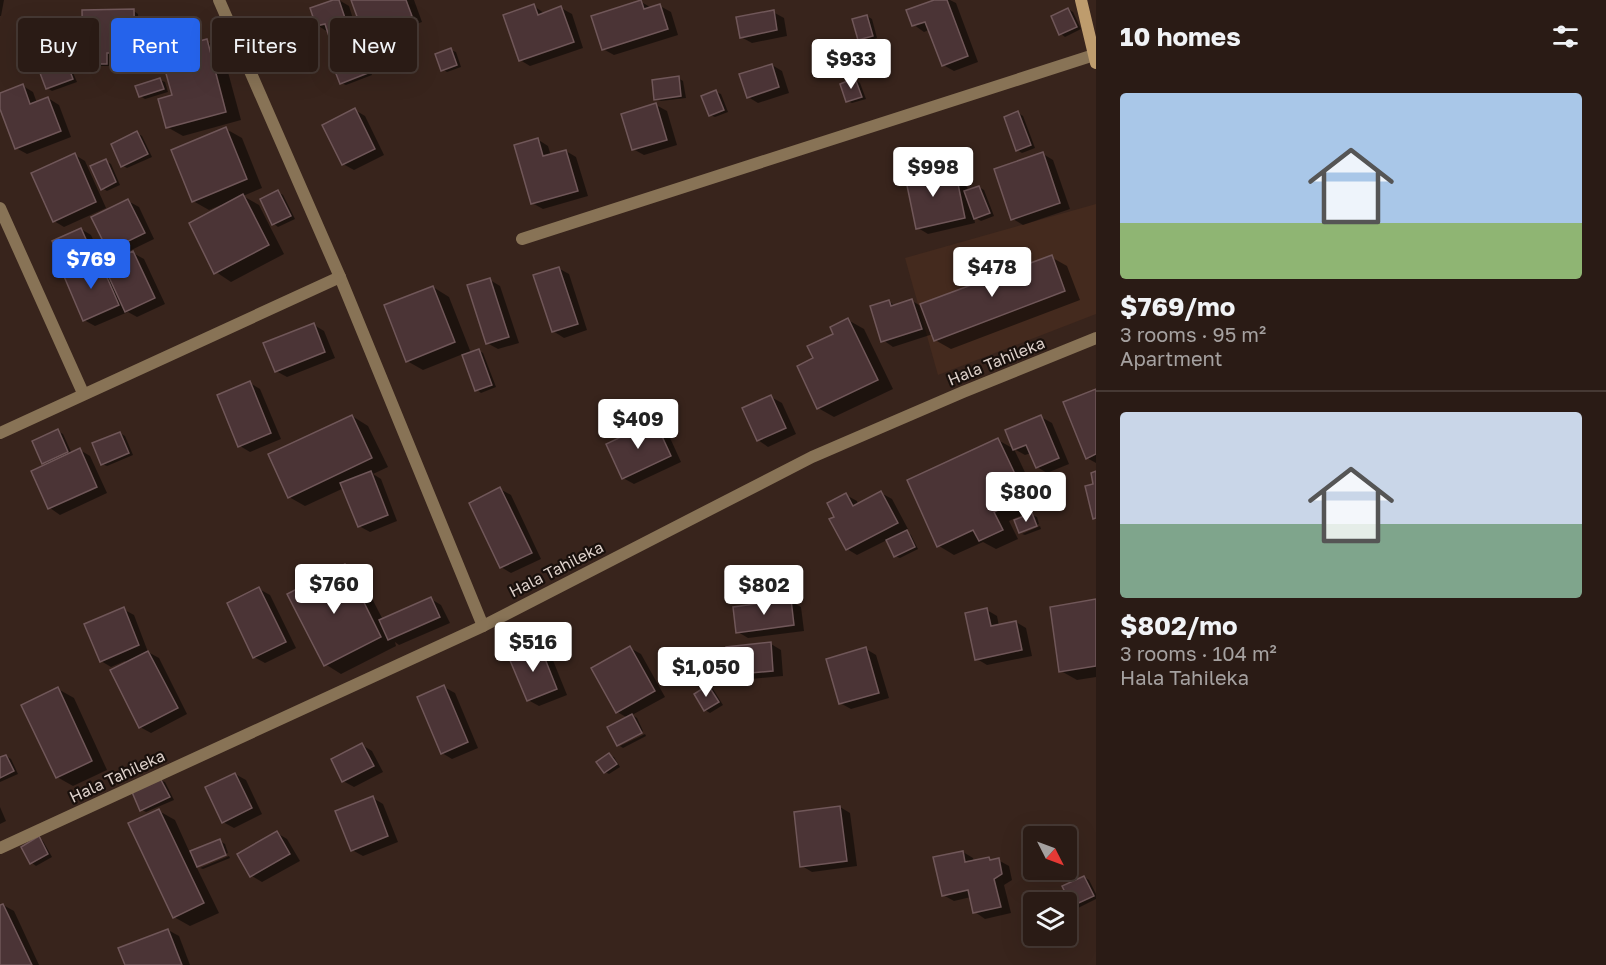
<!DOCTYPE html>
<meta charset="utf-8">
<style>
:root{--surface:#2a1b15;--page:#362822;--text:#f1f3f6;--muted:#a5a1a0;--line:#463934;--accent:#2563eb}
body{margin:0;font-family:"Golos Text",sans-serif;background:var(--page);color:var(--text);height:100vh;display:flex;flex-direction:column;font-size:22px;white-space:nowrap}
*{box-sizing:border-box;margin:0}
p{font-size:20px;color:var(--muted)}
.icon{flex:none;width:33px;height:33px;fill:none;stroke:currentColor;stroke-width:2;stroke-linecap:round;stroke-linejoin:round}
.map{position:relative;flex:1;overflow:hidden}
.sheet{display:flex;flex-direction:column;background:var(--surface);width:510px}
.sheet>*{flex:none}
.top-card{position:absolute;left:18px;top:18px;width:570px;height:54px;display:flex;gap:12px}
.needle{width:39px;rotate:132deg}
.tools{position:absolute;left:1023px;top:826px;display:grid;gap:12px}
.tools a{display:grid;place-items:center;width:54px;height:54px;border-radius:6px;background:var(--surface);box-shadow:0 6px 24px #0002,0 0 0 2px var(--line);font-size:30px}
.price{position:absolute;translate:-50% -51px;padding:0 14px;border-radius:6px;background:#fff;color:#222;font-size:20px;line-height:39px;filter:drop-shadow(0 2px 3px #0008)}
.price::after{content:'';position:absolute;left:50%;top:36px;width:18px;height:14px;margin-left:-9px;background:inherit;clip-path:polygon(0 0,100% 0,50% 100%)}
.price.selected{background:var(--accent);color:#fff}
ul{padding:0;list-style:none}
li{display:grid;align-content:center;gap:12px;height:318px;padding:0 24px}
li+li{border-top:2px solid var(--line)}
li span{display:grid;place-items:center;height:186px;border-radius:6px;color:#555}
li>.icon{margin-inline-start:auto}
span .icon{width:108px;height:108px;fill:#fffc;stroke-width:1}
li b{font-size:26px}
h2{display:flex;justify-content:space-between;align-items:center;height:72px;padding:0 24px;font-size:26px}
.tag{padding:0 21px;border-radius:6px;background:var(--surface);box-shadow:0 6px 24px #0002,0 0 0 2px var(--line);font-size:21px;line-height:54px}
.tag.selected{background:var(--accent);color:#fff}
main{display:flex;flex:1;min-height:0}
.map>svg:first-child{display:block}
.built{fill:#442a1e}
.shadow{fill:#0007}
.building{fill:#4b3436;stroke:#705759;stroke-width:1.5}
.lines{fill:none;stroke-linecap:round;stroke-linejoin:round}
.street{stroke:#887356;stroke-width:12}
.secondary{stroke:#be9c6d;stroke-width:12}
.labels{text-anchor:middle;stroke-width:4.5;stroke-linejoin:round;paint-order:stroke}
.street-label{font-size:16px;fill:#ded1cb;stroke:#19100c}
</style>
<main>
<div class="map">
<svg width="1096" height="965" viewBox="0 0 1096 965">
<rect width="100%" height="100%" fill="#38241c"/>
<polygon class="built" points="1096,204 1096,314 938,375 905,258"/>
<g class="shadow">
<polygon points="0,0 4,0 1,16 0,16"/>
<polygon points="339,0 349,6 362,48 345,54 334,48 328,32 317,25"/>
<polygon points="353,0 414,0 422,22 375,38 364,32"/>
<polygon points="938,0 950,0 956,3 978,62 954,71 943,65 929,30 924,32 914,25"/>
<polygon points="641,2 652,8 660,6 671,12 678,35 614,55 603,49"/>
<polygon points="534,6 545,14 561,8 572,14 583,48 530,66 520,60"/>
<polygon points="1068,9 1073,12 1081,29 1065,37 1061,34 1053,17"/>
<polygon points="134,11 138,14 139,55 112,55 112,66 89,66 84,63"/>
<polygon points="773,12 784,18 787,36 752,43 741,37"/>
<polygon points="867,16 872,19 877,38 864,42 859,39"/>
<polygon points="206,41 222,50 241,120 183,136 167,127 173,96"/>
<polygon points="451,50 456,52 461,67 447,72 442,69"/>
<polygon points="361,56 366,59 372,75 346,85 341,83"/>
<polygon points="66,65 71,68 77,82 52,91 47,88"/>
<polygon points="772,65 782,71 789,93 758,103 748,97"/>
<polygon points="678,78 683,81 686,98 661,101 656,99"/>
<polygon points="160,80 165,82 168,92 145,99 140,96"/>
<polygon points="855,80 860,83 866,99 852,103 847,101"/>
<polygon points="23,86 33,92 37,103 48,98 59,105 71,137 27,154 16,148 0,104 0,95"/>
<polygon points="716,92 721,94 728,112 715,117 710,115"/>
<polygon points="656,105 667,111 677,145 644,155 633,149"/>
<polygon points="355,110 365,116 384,155 354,170 343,164"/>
<polygon points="1018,113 1023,116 1035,148 1022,153 1017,150"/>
<polygon points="226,129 242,138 262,188 243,196 259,205 284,254 231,282 216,272 221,205 209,210 193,201"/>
<polygon points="137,133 142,136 152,157 127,168 123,166"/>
<polygon points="537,139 548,146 551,156 566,151 576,157 588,196 543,209 532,203"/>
<polygon points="1043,154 1053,160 1070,209 1023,225 1013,219"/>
<polygon points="75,155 85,161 106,208 64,227 54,221"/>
<polygon points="106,161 111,164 120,185 107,191 102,188"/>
<polygon points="933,166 944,172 946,183 956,180 967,187 968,191 979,187 984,190 994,216 981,221 974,217 975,223 928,234 918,228"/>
<polygon points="278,192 283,195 295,219 278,227 274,224 262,200"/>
<polygon points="128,201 139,207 154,239 119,256 109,250"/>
<polygon points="81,229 91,235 103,261 101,262 109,266 113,275 124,270 133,253 144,259 165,304 137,317 128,312 95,326 84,320 73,272 65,267"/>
<polygon points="1051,257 1067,266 1080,300 951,349 935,340 933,334 893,347 883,340 888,301 896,306 912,301 921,306"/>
<polygon points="558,268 569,274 587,330 564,338 553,331"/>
<polygon points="490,280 500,286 519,343 498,349 487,343"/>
<polygon points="433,287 449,297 471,353 479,351 483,353 496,387 481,393 477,390 463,354 423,370 407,361"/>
<polygon points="848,320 864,329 893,389 834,417 818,408 815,359"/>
<polygon points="314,325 324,331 335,358 287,377 276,371"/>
<polygon points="250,383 260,389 281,439 250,452 240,446"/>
<polygon points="1096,391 1096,463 1087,458 1065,403"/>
<polygon points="771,397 782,403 796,434 768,447 758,440"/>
<polygon points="352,416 368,426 388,467 373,474 381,479 397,521 370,532 359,526 344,488 305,506 289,497"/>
<polygon points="1041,417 1052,423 1069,464 1047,473 1037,467 1031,453 1025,455 1014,449 1041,506 1009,521 1018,539 996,549 983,542 954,555 939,546 998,440 1014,449"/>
<polygon points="655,423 666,429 681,462 634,484 623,478"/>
<polygon points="58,431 63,434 72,454 80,450 90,456 107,493 60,515 50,508 33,472 48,465 44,463"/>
<polygon points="120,433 125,436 133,455 107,466 102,464"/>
<polygon points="500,489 511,495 541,559 511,573 501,567"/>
<polygon points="881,493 892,499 908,529 904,531 911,535 918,549 900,558 895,556 887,540 857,555 847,549 846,495 857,501 858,505"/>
<polygon points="1032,515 1037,517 1039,524 1020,532"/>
<polygon points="1040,526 1041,529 1025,535 1022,534"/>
<polygon points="344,566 360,575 383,620 431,599 441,605 450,623 399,645 395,642 396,646 341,674 325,664"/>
<polygon points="259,589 270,595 296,648 265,663 254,657"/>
<polygon points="790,601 801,607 804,631 748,638 738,632"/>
<polygon points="1096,601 1096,677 1077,680 1061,671 1051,608"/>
<polygon points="123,609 134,615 148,652 159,658 187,714 151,733 140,727 125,661 111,667 101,661"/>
<polygon points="987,610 997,616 999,626 1016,622 1026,628 1032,656 987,665 977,659"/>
<polygon points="771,644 781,650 783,676 740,680 730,674"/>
<polygon points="540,647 550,653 567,695 539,706 528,700"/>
<polygon points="630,648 641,654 665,697 632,715 637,718 643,731 619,744 619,745 618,745 628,718 617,712"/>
<polygon points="866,649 876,655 889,698 851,709 840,703"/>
<polygon points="708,686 713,689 723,705 710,713 705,710"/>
<polygon points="444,687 455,693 478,748 452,759 442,753"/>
<polygon points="58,689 74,698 107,770 73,786 57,777"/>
<polygon points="645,734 646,736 623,748 620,746"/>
<polygon points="362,745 372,751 383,772 354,787 343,781"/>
<polygon points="609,755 614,757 620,767 609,774 605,772"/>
<polygon points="6,756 11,759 18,774 0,782 0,759"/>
<polygon points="235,774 246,780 262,814 234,828 223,822"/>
<polygon points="160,780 165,782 174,800 146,812 142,810"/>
<polygon points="373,798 383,804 398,842 363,856 352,850"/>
<polygon points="0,807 6,821 0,824"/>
<polygon points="840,807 850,813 857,866 812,872 802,866"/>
<polygon points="159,811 175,820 190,853 220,841 225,844 228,853 199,865 199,867 196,866 219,913 190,926 174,917"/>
<polygon points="277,833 287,839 300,861 262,882 252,876"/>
<polygon points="39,838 43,841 52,857 36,866 32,863 23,847"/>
<polygon points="963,852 973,858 974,862 989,858 994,861 998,860 1009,866 1012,880 1004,885 1011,913 985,919 975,912 971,897 954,901 943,895"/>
<polygon points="229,856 230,858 203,869 200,868"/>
<polygon points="1084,877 1089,880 1096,894 1096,899 1078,908 1073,905"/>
<polygon points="3,905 14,911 39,965 0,965 0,907"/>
<polygon points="168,930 179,936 190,965 127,965"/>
</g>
<g class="building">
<polygon points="333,0 339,0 353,42 333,49 325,24 316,26 310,8"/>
<polygon points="351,0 406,0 412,16 363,33"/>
<polygon points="641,0 644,9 660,4 668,29 602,50 591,16"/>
<polygon points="934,0 947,0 968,56 942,66 925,22 912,26 906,10"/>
<polygon points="534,4 538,15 561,6 574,42 519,61 503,15"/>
<polygon points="1068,8 1077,27 1059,35 1051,16"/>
<polygon points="134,9 135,53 107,53 107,64 83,64 82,10"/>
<polygon points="774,10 777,30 740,38 736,17"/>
<polygon points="867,15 873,36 858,40 852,19"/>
<polygon points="207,39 226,112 166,128 158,99 172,95 160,52"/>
<polygon points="451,48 457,65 441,71 435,54"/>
<polygon points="361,55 368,73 340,84 333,66"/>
<polygon points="67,63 73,79 46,89 40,73"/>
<polygon points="772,64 779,87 747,98 739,74"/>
<polygon points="679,76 681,96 654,100 652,80"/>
<polygon points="160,78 164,89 139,97 135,86"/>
<polygon points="855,78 862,97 846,102 840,84"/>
<polygon points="23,84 30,104 48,97 61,131 15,149 0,109 0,93"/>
<polygon points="716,90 724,110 709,116 701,96"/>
<polygon points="656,103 667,140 632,150 621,114"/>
<polygon points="355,108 375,149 342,165 322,125"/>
<polygon points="1018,111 1031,145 1016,151 1004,117"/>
<polygon points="226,127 247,179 192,202 171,150"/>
<polygon points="137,131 148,154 121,167 111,144"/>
<polygon points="538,138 543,156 566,150 578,191 531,204 514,145"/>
<polygon points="1043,152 1060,203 1011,220 994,169"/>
<polygon points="75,153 96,202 53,222 31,173"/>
<polygon points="106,159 116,182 101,190 90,166"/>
<polygon points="933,164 937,183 957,179 965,218 916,229 904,171"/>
<polygon points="979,186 990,213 974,219 964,191"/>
<polygon points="278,190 291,216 272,225 260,199"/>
<polygon points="243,194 269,245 214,274 189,223"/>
<polygon points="128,199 145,233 108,251 91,217"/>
<polygon points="81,228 93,255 64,268 52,241"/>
<polygon points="133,251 155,298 125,312 108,275 122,269 117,259"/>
<polygon points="1052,255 1065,291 934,341 920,304"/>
<polygon points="99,259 119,305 83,321 63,274"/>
<polygon points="559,267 578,324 552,332 533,275"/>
<polygon points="490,278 509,337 486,344 467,285"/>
<polygon points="433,286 455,342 406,362 384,305"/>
<polygon points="912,299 922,329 881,342 870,306 889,300 891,306"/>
<polygon points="848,318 878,380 817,409 797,366 813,358 807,346 833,334 830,327"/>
<polygon points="314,323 325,352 275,372 263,343"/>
<polygon points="479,349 492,385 475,391 462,355"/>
<polygon points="250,381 271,433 238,447 217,395"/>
<polygon points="1096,389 1096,454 1086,459 1063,402"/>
<polygon points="771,395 786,428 757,441 742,408"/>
<polygon points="352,415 372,458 288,498 268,454"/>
<polygon points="1041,415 1059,458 1036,468 1026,445 1013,450 1005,430"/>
<polygon points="655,421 671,456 622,479 606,444"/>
<polygon points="58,429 68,452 42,464 32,441"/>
<polygon points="120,432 129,453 101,465 92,443"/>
<polygon points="998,438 1026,497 994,512 1003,530 979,541 973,530 937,547 907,480"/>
<polygon points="80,448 97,487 48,509 31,471"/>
<polygon points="371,471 388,515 358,527 340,483"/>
<polygon points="1096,471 1096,518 1093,519 1085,486 1093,484 1091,473"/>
<polygon points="500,487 532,553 500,568 469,503"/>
<polygon points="881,491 898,523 846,550 829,519 834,517 827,503 846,493 853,506"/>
<polygon points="1032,513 1037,526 1019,533 1014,520"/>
<polygon points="907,530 915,547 894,557 886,540"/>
<polygon points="345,564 381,637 324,666 287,594"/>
<polygon points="259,587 286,642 253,658 227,603"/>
<polygon points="431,597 440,617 388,640 379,620"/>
<polygon points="791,599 794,625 736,633 733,607"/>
<polygon points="1096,599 1096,666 1059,672 1050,607"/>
<polygon points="124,607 139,645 100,662 84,624"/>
<polygon points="987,608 991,626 1016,621 1022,650 975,660 965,613"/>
<polygon points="771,642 773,671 728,675 726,647"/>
<polygon points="540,646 557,689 527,701 509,658"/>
<polygon points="630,646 655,691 616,713 591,668"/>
<polygon points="866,647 879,693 839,704 826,659"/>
<polygon points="148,651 178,708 139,728 110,670"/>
<polygon points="444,685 468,742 441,754 417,697"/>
<polygon points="708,685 719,702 704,711 694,694"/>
<polygon points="58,687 92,761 56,778 21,705"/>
<polygon points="632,714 642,733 617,746 607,727"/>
<polygon points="362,743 374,766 342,782 331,759"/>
<polygon points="609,753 617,764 604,773 596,762"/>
<polygon points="6,755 14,771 0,778 0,757"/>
<polygon points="235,773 252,808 222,823 205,787"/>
<polygon points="160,778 170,797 140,811 132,792"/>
<polygon points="373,796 388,836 351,851 335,811"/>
<polygon points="840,806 847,861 800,867 794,812"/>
<polygon points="159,809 204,903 173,918 128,823"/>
<polygon points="277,831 290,854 250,877 237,854"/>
<polygon points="39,836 48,854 30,864 21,847"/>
<polygon points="220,839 226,855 197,867 190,851"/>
<polygon points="963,851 965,862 989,857 990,860 999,858 1002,874 994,879 1001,907 973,913 968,890 942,896 933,857"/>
<polygon points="1084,876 1094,896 1072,906 1062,886"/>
<polygon points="3,904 32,965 0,965 0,905"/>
<polygon points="168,929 182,965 125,965 118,948"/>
</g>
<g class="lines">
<g class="street">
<polyline points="219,0 340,277 483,626"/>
<polyline points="0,208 83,393"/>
<polyline points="522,239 1094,55"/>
<polyline points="0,433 340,277"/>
<polyline points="0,848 483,626 812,457 963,392 1096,338"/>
</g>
<polyline class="secondary" points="1081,0 1096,63"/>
</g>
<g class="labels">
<g class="street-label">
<text transform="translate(996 361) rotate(-22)" y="6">Hala Tahileka</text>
<text transform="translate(556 569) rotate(-27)" y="6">Hala Tahileka</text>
<text transform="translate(117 776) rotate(-25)" y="6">Hala Tahileka</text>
</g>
</g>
</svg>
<div class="tools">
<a><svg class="needle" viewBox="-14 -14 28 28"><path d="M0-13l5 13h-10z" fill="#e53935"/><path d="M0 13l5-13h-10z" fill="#a5a1a0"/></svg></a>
<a><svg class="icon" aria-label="layers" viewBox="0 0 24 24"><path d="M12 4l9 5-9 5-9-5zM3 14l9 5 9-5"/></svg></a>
</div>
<b class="price" style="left:851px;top:90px">$933</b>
<b class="price" style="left:933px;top:198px">$998</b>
<b class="price selected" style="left:91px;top:290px">$769</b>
<b class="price" style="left:992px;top:298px">$478</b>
<b class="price" style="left:638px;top:450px">$409</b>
<b class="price" style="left:1026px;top:523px">$800</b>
<b class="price" style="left:334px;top:615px">$760</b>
<b class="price" style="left:764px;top:616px">$802</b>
<b class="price" style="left:533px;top:673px">$516</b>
<b class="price" style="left:706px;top:698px">$1,050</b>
<div class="top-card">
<a class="tag">Buy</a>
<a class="tag selected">Rent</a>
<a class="tag">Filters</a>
<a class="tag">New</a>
</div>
</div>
<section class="sheet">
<h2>10 homes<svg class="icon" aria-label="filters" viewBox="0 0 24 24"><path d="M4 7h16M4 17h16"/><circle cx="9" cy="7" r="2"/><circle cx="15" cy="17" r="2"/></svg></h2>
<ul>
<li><span style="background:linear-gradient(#a9c7e8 70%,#8fb573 0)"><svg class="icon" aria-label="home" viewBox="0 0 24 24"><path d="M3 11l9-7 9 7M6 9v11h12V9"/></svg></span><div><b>$769/mo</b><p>3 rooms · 95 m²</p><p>Apartment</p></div></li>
<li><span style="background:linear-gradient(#c9d6e8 60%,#7fa58c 0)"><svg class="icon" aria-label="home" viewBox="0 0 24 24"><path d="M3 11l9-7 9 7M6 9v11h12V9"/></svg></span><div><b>$802/mo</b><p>3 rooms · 104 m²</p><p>Hala Tahileka</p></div></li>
</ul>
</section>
</main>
